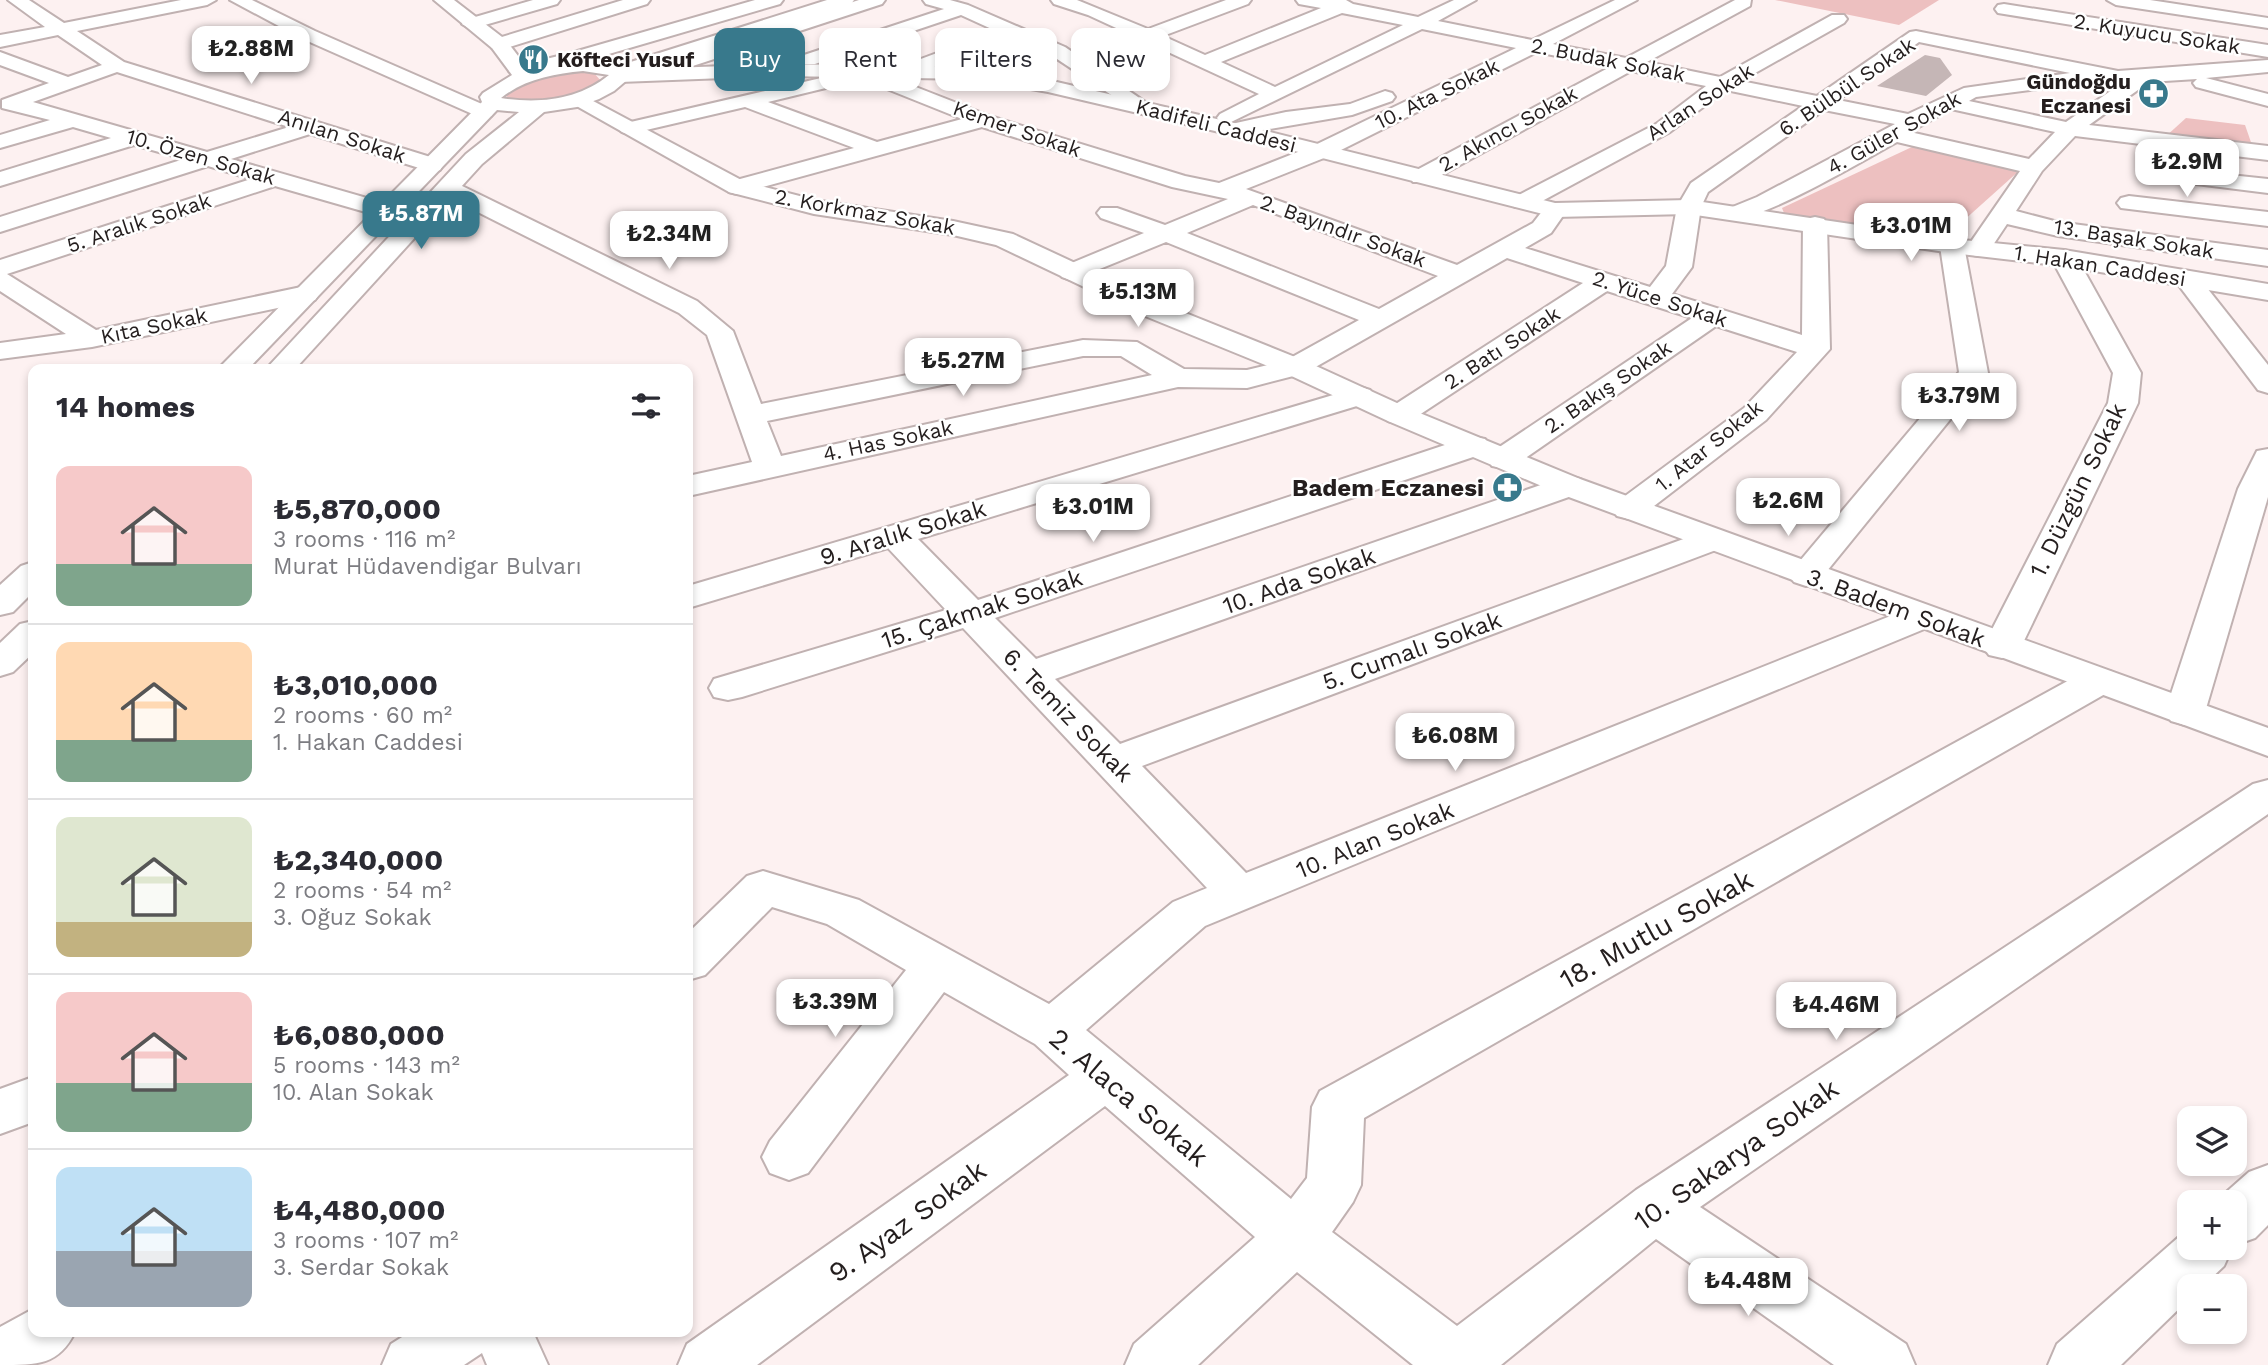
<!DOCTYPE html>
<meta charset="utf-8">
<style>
:root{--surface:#fff;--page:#f7f7f7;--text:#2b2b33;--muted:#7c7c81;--line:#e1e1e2;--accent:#38798c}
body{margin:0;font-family:"Work Sans",sans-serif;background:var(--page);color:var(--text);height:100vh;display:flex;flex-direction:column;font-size:26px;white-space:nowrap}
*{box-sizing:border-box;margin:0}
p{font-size:23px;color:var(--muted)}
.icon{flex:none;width:38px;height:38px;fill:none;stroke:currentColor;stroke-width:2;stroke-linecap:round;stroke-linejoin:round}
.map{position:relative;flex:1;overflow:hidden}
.panel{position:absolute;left:28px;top:364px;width:665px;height:973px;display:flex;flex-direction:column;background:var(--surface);border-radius:14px;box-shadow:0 4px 10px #0003}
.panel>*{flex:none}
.hud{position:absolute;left:714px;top:28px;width:665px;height:63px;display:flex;gap:14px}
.controls{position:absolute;left:2177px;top:1106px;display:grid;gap:14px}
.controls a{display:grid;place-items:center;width:70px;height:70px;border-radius:14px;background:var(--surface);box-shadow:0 4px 10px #0003;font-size:35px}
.price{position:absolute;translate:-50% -60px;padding:0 16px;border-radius:14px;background:#fff;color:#222;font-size:23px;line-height:46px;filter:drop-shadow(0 2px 4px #0008)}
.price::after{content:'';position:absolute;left:50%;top:42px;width:21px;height:16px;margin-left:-10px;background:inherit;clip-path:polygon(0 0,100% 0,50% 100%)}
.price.current{background:var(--accent);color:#fff}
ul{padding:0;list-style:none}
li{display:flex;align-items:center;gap:21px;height:175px;padding:0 28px}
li+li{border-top:2px solid var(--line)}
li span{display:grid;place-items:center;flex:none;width:196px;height:140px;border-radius:14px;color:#555}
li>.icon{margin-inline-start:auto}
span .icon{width:84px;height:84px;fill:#fffc;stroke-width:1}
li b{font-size:30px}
h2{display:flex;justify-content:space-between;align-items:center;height:84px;padding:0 28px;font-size:30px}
.chip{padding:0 24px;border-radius:14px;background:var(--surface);box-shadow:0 4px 10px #0003;font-size:24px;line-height:63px}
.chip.current{background:var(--accent);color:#fff}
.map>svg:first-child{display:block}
.green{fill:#edc0c0}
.building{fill:#c5b6b6}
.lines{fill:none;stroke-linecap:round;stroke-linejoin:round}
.minor-casing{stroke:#c0b1b1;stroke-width:4}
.tertiary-casing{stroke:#c0b1b1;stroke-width:4}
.secondary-casing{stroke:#c0b1b1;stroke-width:4}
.minor{fill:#fff;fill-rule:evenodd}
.tertiary{fill:#fff;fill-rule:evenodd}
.secondary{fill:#fff;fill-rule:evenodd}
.labels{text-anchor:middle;stroke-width:5;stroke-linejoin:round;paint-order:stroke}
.far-street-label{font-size:21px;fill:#241e1e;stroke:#fff}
.far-poi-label{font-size:21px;font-weight:bold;fill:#241e1e;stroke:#fff;text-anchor:start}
.poi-label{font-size:24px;font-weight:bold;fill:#241e1e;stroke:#fff;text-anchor:end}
.street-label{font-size:24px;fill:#241e1e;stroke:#fff}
.near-street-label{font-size:28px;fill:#241e1e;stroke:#fff}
</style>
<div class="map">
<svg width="2268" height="1365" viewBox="0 0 2268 1365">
<rect width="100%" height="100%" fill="#fdf1f1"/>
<g class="green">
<polygon points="1775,0 1939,0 1899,25"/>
<path d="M 580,70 L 593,72 L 602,82 C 596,86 589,91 583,94 C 566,99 520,108 506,96 C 522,75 556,74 580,70 Z"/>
<polygon points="2186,118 2245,125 2253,148 2164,138"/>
<polygon points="1914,146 2020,170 1943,239 1784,213 1782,208"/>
</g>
<polygon class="building" points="1925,55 1940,58 1952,75 1926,96 1877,86"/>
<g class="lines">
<defs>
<g id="minor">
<path d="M 8,0 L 29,0 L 64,23 L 181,0 L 216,0 L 207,5 L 77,31 L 124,62 L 440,160 L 443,165 L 440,170 L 432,172 L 310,134 L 231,159 L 398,207 L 402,212 L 398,217 L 390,219 L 275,186 L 7,274 L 96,330 L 306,286 L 315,288 L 319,294 L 315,300 L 306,302 L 92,347 L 0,359 L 0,343 L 66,334 L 0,291 L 0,260 L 251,179 L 208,166 L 0,232 L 0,217 L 184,159 L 134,145 L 0,186 L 0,172 L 111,138 L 73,127 L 0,148 L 0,135 L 50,120 L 2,108 L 2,100 L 49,83 L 0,65 L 0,52 L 68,77 L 102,65 L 58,35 L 0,47 L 0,35 L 45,27 ZM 117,72 L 289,127 L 207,152 L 33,102 Z"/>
<polygon points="230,0 252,0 315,31 491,108 494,112 491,116 477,116 303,39"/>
<polygon points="533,0 560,0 557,4 471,29 462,24 465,20"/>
<polygon points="623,0 650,0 647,4 506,48 492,48 490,44 492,40"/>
<polygon points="755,0 783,0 780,4 578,63 519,77 509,71 512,67 567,54"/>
<polygon points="859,0 885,0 882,4 656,78 642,78 639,74 642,70"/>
<polygon points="923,0 950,0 968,5 1065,47 1154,108 1151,112 1137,112 1051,55 1012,37 916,74 902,74 899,70 902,66 996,31 961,15 815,64 801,64 799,60 801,56 944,9 926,4"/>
<path d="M 1051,0 L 1077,0 L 1148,29 L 1226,0 L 1251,0 L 1248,4 L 1163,36 L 1205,55 L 1321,8 L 1299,4 L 1296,0 L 1346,0 L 1353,4 L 1418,17 L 1454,0 L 1476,0 L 1438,21 L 1532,40 L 1615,0 L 1637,0 L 1553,44 L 1626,58 L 1735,0 L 1751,0 L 1750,6 L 1647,62 L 1720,77 L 1832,15 L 1844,15 L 1847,19 L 1844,23 L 1741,81 L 1817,96 L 1910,32 L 1916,31 L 2118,71 L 2268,60 L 2268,72 L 2206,78 L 2268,94 L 2268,106 L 2196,87 L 2193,83 L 2197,79 L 2149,82 L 2089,125 L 2268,146 L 2268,160 L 2210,153 L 2202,172 L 2268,179 L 2268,193 L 2180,182 L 2177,177 L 2190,150 L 2075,136 L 2042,171 L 2016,211 L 2058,222 L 2268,250 L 2268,266 L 2058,236 L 2007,224 L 1987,254 L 1978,256 L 1969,254 L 1966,249 L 2020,171 L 1897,142 C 1867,158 1756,225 1730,218 L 1726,213 L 1730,208 L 1757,197 L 1895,124 L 1824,110 L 1708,192 L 1701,207 L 1692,267 L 1672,294 L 1802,335 L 1803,224 L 1806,219 L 1815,217 L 1824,219 L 1827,224 L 1830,349 L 1766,420 L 1641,516 L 1629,519 L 1617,516 L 1612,509 L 1617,502 L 1744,408 L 1797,352 L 1716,326 L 1514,466 L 1503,468 L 1492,466 L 1487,459 L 1492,452 L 1692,318 L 1607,291 L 1410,421 L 1399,424 L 1388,421 L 1384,415 L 1388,409 L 1583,283 L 1507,258 L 1305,373 L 1247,388 L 1178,387 L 688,496 L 688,476 L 752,462 L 707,335 L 679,313 L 440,193 L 437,188 L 440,183 L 456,183 L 697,301 L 733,331 L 761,404 L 1083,340 L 1137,342 L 1184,369 L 1247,370 L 1285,361 L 1359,320 L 1166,242 L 1080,277 L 1071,280 L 1062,277 L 1058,272 L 1062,267 L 1144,233 L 1101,218 L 1097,213 L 1101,208 L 1117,208 L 1165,225 L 1228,199 L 1172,187 L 982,127 L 737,194 L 729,192 L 726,187 L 729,182 L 854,148 L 745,107 L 629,134 L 622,132 L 618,128 L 622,124 L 821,78 L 857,64 L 990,116 L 1185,176 L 1219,183 L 1313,146 L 1516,48 L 1422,29 L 1227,124 L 1220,122 L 1217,118 L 1220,114 L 1259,94 L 1088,15 L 1054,4 ZM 1342,13 L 1403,25 L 1275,87 L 1221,62 ZM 1919,42 L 2070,73 L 1964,88 L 1908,114 L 1838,100 ZM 1537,52 L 1610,67 L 1413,172 L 1410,177 L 1413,182 L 1429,182 L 1631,71 L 1706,86 L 1656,124 L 1515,197 L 1511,202 L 1515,207 L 1531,207 L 1670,132 L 1726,90 L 1803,106 L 1691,183 L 1677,207 L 1666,266 L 1650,287 L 1525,248 L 1551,233 L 1567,210 L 1563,205 L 1547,205 L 1533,223 L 1457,265 L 1246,189 L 1329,156 ZM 857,77 L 962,119 L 877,142 L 768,102 L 834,86 ZM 2122,83 L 2066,122 L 1969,101 L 1976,97 L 2070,85 ZM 1951,109 L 2055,132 L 2029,159 L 1910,132 ZM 1253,205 L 1438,276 L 1379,309 L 1187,233 ZM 1083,356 L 1121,356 L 1152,375 L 781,456 L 767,421 Z"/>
<polygon points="2107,0 2150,0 2268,18 2268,28 2116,5"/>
<polygon points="2004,4 2268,45 2268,57 1998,13 1995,9 1998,5"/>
<polygon points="1385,91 1392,93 1395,97 1392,101 1352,115 1234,135 1227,133 1223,129 1227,125 1286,112 1350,104"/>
<polygon points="2129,196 2268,212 2268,226 2121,208 2117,203 2121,198"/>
<polygon points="1952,239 1961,241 1964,246 1988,373 1818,582 1806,586 1794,582 1788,575 1794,568 1959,372 1940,246 1943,241"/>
<polygon points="2064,250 2073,253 2077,258 2141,373 2138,403 2021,647 2015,655 2002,658 1989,655 1983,647 2108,403 2113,373 2051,258 2055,253"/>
<polygon points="2187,271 2196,274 2268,365 2268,393 2258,390 2174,279 2178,274"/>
<polygon points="1360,387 1370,390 1375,396 1370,402 918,539 978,600 1463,439 1474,437 1485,439 1490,446 1485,453 995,618 1036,659 1558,479 1569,476 1580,479 1585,486 1580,493 1055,679 1120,744 1700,533 1712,530 1724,533 1729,540 1724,547 1142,766 1246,873 1908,609 1921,606 1934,609 1939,617 1934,625 1205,926 1086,1030 1291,1199 1307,1178 1312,1107 1320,1091 2084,672 2098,669 2112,672 2117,681 2112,690 1364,1118 1361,1185 1353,1202 1332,1232 1457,1326 1636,1190 2253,784 2268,780 2268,814 1700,1207 1906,1344 1915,1365 1834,1365 1656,1239 1501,1365 1413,1365 1297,1272 1198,1365 1125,1365 1134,1344 1255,1237 1105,1106 757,1365 678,1365 687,1344 1069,1075 1035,1044 944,992 808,1173 789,1180 770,1173 762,1157 770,1141 906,970 827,924 772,907 705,975 688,980 688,933 747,876 763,871 859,900 1049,1004 1173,902 1207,888 963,628 742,697 728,700 714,697 709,688 714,679 946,610 888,548 688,608 688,586"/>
<polygon points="2268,449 2268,497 2205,712 2199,721 2185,725 2171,721 2165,712 2238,489 2257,451"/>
<polygon points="33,1077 33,1122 0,1134 0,1089"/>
<polygon points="2268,1165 2268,1225 2255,1238 2235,1245 2235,1202 2215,1202 2249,1172"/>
<polygon points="2189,1228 2189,1248 2232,1248 2224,1266 2203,1286 2189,1286 2189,1299 2121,1365 2048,1365 2057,1344"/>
<path d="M 33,1309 L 33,1332 L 75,1332 C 59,1365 38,1365 0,1365 L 0,1327 Z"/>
<polygon points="410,1332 533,1332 548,1365 487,1365 482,1353 464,1365 382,1365 391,1344"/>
</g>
<g id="tertiary">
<polygon points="779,64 974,67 1048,80 1234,123 1555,203 1689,200 1952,239 2064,250 2268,284 2268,300 2064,266 1952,253 1689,214 1555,217 1232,135 1048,92 974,79 779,76 620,82 610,76 620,70"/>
<polygon points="580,94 745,182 815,200 953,221 1013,234 1163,304 1305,361 1410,409 1580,479 2268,728 2268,756 1558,493 1388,421 1285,373 1145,316 996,245 953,235 814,214 729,192 573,104 570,100 573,96"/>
</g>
<g id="secondary">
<path d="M 434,0 L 454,0 L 506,40 L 528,69 L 583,59 L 618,66 L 827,0 L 854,0 L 851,4 L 629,75 L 627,80 L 614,91 L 599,99 L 577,107 L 544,112 L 482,164 L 295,369 L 266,369 L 466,154 L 519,112 L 497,110 L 248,369 L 218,369 L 482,102 L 480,97 L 483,93 L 512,75 L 492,48 ZM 583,71 L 609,75 C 578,100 539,104 501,98 C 525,79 553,74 583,71 Z"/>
<polygon points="33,562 33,592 13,612 0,615 0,585 21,566"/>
<polygon points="33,621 33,653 13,672 0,676 0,643 20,624"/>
</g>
</defs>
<use href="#minor" class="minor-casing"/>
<use href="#tertiary" class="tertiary-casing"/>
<use href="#secondary" class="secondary-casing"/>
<use href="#minor" class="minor"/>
<use href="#tertiary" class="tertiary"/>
<use href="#secondary" class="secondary"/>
</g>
<defs>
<symbol id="restaurant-disc" viewBox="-11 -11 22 22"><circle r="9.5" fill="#38798c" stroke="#fff"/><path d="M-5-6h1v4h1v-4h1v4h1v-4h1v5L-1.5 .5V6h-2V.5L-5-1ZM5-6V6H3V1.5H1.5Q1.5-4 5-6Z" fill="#fff"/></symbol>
<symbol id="pharmacy-disc" viewBox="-11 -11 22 22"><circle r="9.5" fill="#38798c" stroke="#fff"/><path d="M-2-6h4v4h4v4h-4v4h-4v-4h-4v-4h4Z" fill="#fff"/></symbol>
</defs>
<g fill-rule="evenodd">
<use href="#restaurant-disc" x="516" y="42" width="35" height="35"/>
<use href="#pharmacy-disc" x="2136" y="76" width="35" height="35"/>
<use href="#pharmacy-disc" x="1490" y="470" width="35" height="35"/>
</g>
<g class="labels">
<g class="far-street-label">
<text transform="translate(2157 34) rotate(9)" y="7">2. Kuyucu Sokak</text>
<text transform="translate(1608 60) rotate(11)" y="7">2. Budak Sokak</text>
<text transform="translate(1847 87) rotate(-34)" y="7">6. Bülbül Sokak</text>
<text transform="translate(1437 94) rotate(-26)" y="7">10. Ata Sokak</text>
<text transform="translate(1700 102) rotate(-33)" y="7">Arlan Sokak</text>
<text transform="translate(1216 126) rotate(14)" y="7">Kadifeli Caddesi</text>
<text transform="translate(1017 129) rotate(19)" y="7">Kemer Sokak</text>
<text transform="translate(1508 129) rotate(-29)" y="7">2. Akıncı Sokak</text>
<text transform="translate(1894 133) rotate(-29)" y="7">4. Güler Sokak</text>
<text transform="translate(342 136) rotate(18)" y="7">Anılan Sokak</text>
<text transform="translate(201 157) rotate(16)" y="7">10. Özen Sokak</text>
<text transform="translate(865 212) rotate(10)" y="7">2. Korkmaz Sokak</text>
<text transform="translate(139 223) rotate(-18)" y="7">5. Aralık Sokak</text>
<text transform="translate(1343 231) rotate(20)" y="7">2. Bayındır Sokak</text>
<text transform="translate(2134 239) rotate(9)" y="7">13. Başak Sokak</text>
<text transform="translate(2100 266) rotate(9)" y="7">1. Hakan Caddesi</text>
<text transform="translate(1660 299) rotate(18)" y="7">2. Yüce Sokak</text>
<text transform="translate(154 326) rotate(-12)" y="7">Kıta Sokak</text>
<text transform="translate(1502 348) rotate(-33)" y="7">2. Batı Sokak</text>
<text transform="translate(1608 387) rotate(-34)" y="7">2. Bakış Sokak</text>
<text transform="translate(888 441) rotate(-12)" y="7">4. Has Sokak</text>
<text transform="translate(1709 446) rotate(-39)" y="7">1. Atar Sokak</text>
</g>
<g class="far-poi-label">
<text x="557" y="67">Köfteci Yusuf</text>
<text x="2131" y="89" text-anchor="end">Gündoğdu<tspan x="2131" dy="24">Eczanesi</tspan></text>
</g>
<g class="poi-label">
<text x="1484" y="496">Badem Eczanesi</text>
</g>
<g class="street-label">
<text transform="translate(2078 490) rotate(-64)" y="8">1. Düzgün Sokak</text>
<text transform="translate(903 533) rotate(-17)" y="8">9. Aralık Sokak</text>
<text transform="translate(1299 581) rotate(-19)" y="8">10. Ada Sokak</text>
<text transform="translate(1896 608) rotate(20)" y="8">3. Badem Sokak</text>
<text transform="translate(982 609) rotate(-18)" y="8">15. Çakmak Sokak</text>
<text transform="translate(1412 651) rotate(-20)" y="8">5. Cumalı Sokak</text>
<text transform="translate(1068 715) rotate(46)" y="8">6. Temiz Sokak</text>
<text transform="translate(1375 840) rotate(-22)" y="8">10. Alan Sokak</text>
</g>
<g class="near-street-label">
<text transform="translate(1656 929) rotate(-29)" y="10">18. Mutlu Sokak</text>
<text transform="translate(1129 1097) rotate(40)" y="10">2. Alaca Sokak</text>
<text transform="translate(1736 1154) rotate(-35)" y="10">10. Sakarya Sokak</text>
<text transform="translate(907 1221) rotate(-36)" y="10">9. Ayaz Sokak</text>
</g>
</g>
</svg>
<div class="controls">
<a><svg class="icon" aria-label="layers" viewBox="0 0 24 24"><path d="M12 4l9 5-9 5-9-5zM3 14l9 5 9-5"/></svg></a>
<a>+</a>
<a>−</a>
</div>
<b class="price" style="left:251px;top:86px">₺2.88M</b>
<b class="price" style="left:2187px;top:199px">₺2.9M</b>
<b class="price current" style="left:421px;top:251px">₺5.87M</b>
<b class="price" style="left:1911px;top:263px">₺3.01M</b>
<b class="price" style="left:669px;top:271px">₺2.34M</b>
<b class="price" style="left:1138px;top:329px">₺5.13M</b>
<b class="price" style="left:963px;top:398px">₺5.27M</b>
<b class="price" style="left:1959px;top:433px">₺3.79M</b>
<b class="price" style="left:1788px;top:538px">₺2.6M</b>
<b class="price" style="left:1093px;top:544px">₺3.01M</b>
<b class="price" style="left:1455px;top:773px">₺6.08M</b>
<b class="price" style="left:835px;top:1039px">₺3.39M</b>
<b class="price" style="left:1836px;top:1042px">₺4.46M</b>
<b class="price" style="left:1748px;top:1318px">₺4.48M</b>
<div class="hud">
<a class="chip current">Buy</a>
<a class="chip">Rent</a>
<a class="chip">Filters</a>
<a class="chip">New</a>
</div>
<section class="panel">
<h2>14 homes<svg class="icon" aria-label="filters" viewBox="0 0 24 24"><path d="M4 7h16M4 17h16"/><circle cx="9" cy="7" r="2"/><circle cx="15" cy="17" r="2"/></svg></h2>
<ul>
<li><span style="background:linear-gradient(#f6c9c9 70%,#7fa58c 0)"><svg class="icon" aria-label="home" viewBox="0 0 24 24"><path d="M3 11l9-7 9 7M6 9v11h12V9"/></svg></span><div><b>₺5,870,000</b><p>3 rooms · 116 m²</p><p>Murat Hüdavendigar Bulvarı</p></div></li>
<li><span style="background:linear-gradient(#ffd9b3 70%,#7fa58c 0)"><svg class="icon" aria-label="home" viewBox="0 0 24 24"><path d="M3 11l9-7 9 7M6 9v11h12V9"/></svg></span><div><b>₺3,010,000</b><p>2 rooms · 60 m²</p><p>1. Hakan Caddesi</p></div></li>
<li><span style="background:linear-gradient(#dfe7d0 75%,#c2b280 0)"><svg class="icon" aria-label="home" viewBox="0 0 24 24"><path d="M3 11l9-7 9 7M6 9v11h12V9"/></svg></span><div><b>₺2,340,000</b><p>2 rooms · 54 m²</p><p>3. Oğuz Sokak</p></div></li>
<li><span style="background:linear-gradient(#f6c9c9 65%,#7fa58c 0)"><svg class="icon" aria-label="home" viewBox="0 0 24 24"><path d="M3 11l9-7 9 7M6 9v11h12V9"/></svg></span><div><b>₺6,080,000</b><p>5 rooms · 143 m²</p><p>10. Alan Sokak</p></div></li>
<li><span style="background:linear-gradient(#bfe0f5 60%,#9aa5b1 0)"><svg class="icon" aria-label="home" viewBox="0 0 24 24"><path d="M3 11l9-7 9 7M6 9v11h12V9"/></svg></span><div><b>₺4,480,000</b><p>3 rooms · 107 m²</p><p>3. Serdar Sokak</p></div></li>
</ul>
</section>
</div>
